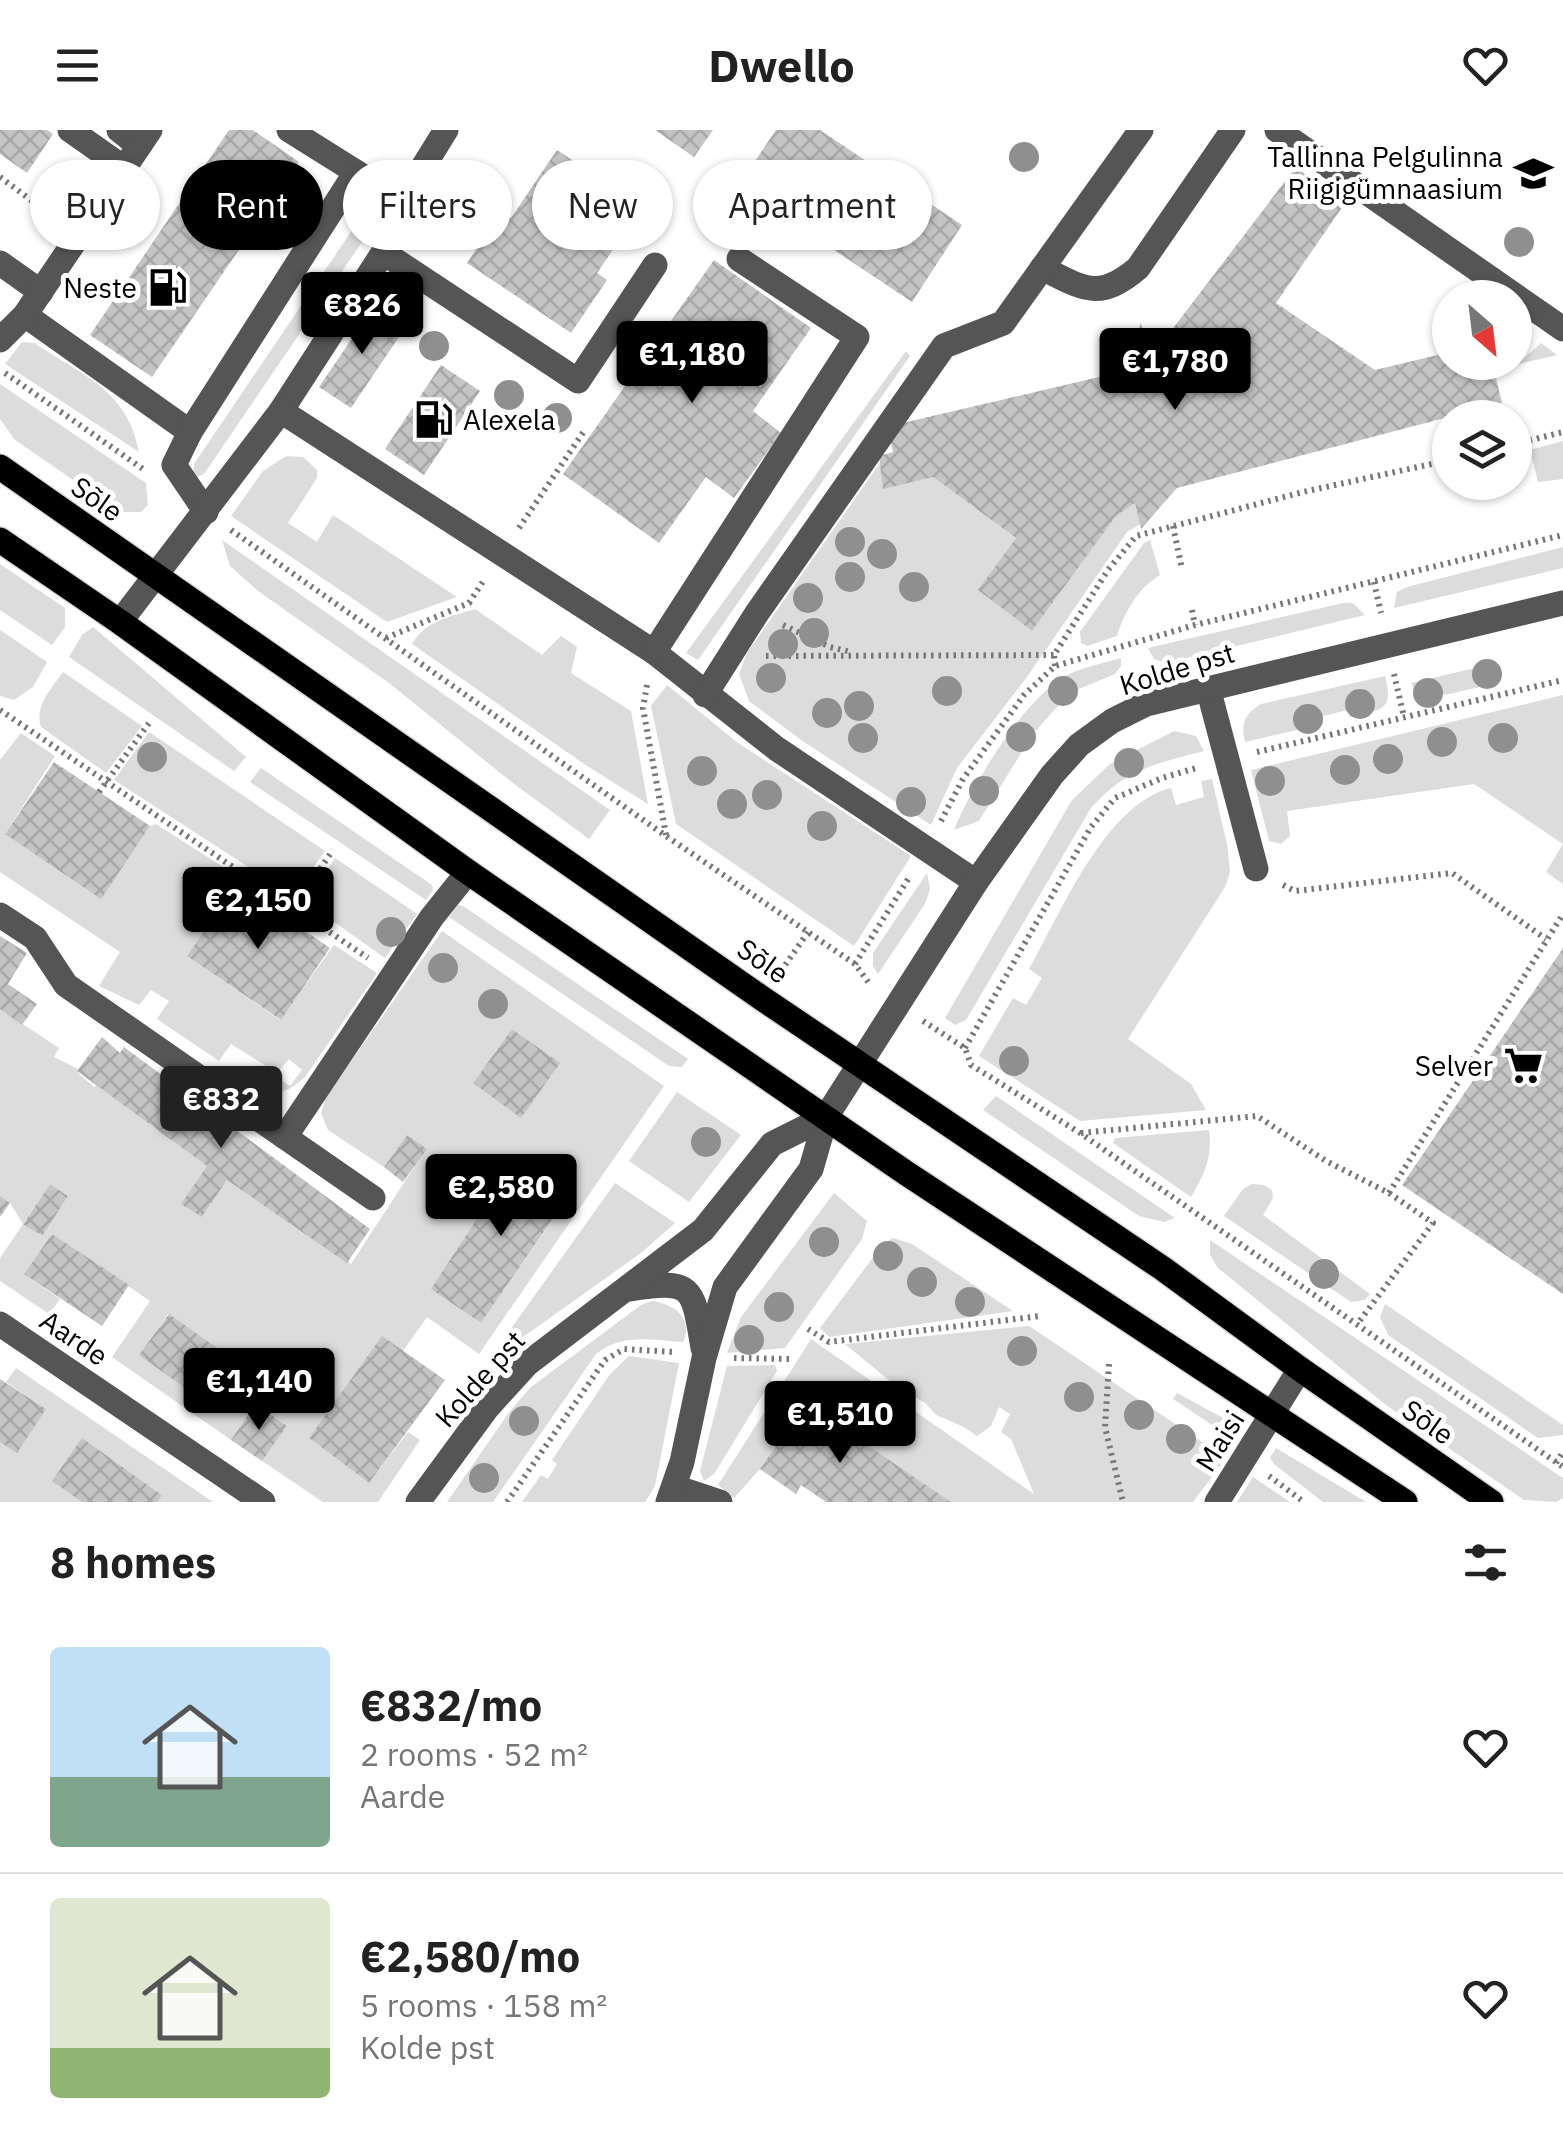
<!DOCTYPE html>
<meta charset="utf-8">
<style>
:root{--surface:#fff;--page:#f6f6f6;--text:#222;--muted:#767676;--line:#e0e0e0;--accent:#000}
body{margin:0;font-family:"IBM Plex Sans",sans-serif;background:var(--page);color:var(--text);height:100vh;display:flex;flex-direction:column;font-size:38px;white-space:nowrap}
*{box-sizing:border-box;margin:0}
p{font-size:32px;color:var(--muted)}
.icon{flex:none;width:55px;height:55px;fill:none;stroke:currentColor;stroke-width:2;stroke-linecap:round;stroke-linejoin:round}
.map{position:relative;height:1372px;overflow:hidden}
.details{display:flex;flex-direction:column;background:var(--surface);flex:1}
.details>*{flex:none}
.hud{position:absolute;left:30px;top:30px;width:1000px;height:90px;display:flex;gap:20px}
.needle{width:65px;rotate:152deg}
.buttons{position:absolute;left:1432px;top:150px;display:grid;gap:20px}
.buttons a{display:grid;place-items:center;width:100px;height:100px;border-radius:50%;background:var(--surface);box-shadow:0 2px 8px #0004;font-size:50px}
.price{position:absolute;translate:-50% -85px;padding:0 22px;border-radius:10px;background:var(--accent);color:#fff;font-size:32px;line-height:65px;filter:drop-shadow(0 2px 5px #0008)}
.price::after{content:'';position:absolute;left:50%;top:60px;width:30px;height:22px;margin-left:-15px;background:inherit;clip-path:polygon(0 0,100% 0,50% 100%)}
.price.active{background:#222;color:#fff}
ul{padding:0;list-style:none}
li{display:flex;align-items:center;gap:30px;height:250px;padding:0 50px}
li+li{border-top:2px solid var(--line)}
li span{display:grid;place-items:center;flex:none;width:280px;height:200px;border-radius:10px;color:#555}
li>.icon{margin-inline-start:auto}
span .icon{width:120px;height:120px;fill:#fffc;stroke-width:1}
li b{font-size:42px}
h2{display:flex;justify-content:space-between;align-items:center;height:120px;padding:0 50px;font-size:42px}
.pill{padding:0 35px;border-radius:45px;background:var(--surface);box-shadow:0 2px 8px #0004;font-size:35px;line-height:90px}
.pill.active{background:var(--accent);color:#fff}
header{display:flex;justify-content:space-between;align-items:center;height:130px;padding:0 50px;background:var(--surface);font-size:45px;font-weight:700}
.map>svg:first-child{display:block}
.green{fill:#dcdcdc;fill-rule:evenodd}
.building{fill:url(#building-cross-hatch)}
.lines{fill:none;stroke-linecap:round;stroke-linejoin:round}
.major-casing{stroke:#dbdbdb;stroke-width:28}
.path{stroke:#777;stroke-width:6;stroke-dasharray:2.5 5;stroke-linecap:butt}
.minor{stroke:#555;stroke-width:25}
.major{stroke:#000;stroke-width:25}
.tree{fill:#8f8f8f}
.labels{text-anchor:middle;stroke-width:10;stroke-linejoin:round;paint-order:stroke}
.poi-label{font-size:28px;fill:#000;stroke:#fff;text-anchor:end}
.street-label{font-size:28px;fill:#000;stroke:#fff}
</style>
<header><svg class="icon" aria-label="menu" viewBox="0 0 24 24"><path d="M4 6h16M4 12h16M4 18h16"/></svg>Dwello<svg class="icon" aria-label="heart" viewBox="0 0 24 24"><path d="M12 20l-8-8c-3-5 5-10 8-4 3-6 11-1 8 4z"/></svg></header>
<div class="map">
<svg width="1563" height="1372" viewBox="0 0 1563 1372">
<defs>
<pattern id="building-cross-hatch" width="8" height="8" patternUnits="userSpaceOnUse" patternTransform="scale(2.5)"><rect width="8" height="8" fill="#c4c4c4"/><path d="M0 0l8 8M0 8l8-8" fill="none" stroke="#a7a7a7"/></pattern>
</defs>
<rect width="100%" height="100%" fill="#fff"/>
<g class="green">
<polygon points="373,73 378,77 377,90 204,344 197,347 193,342 194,334 369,75"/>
<path d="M 22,212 L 34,213 C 83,246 127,259 139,322 L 5,234 Z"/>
<polygon points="1541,213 1557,225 1494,240 1492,233 1515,232 1515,224 1523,229"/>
<polygon points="906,221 910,226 698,530 686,523"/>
<polygon points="0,254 146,353 148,375 141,382 120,382 15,310 0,289"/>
<polygon points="1563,311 1563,349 1538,352 1530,320"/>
<polygon points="286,326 303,327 317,340 317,348 288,393 317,412 333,385 457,467 387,492 231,386 263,341"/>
<polygon points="880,333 933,347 1016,408 979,460 1032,501 1116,386 1135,373 1140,394 1127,402 1027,547 957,638 931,695 801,610 749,571 739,544 747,523"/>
<polygon points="222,410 610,680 589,709 509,650 389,553 258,461 230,436"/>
<path d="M 1150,410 L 1160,445 C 1138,458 1124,483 1117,506 L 1087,516 L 1081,513 L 1080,502 L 1144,413 Z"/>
<polygon points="1563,417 1563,438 1394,478 1397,462 1407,457"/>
<polygon points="0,434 65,478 65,497 52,515 0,480"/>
<polygon points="1343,473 1353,473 1365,485 1166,533 1154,529 1148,518"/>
<path d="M 475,479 L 542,525 L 561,506 L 577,517 L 571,543 L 631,581 L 648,674 L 587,636 L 412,514 C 426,490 450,487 475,479 Z"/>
<polygon points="93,497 246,627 234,641 69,527 82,505"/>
<polygon points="0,500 47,532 33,557 14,570 0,566"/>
<path d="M 1121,528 L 1121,536 L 1115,544 L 1079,559 L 1056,578 L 1033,604 L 979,691 L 954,700 C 972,655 1025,566 1069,544 C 1084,537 1104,533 1121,528 Z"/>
<polygon points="1475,538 1480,557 1422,570 1417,567 1411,553"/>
<path d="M 63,542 L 142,596 L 106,643 L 41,597 C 34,576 51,560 63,542 Z"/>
<path d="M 1385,546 C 1394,582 1382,579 1350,587 L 1348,580 L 1323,586 L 1323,594 L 1245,612 C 1241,594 1244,584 1261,574 Z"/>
<polygon points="667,555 738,613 911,726 854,816 676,694 651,576"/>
<polygon points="1563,565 1563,754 1546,742 1563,714 1474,654 1287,681 1290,706 1281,714 1269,711 1251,640"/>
<path d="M 1174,601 L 1196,606 L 1204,621 C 1155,634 1126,639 1091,678 L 966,890 L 955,895 L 945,888 L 1072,670 L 1110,634 Z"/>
<polygon points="149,602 325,721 293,766 114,650"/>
<path d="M 21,603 L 55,626 L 5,704 L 101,768 L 150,696 L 156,694 L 242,749 L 187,826 L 280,890 L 334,815 L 377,843 L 305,947 C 294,957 281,966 266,961 L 276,947 L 290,956 L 302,940 L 289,929 L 277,943 L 231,914 L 219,931 L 157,889 L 169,871 L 151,860 L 139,875 L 99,856 L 120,822 L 0,742 L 0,630 Z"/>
<polygon points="261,638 432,755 433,760 426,770 250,652"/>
<path d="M 1212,649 L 1228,719 L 1230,742 L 1225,757 L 1128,909 L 1191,954 L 1206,980 L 1080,991 L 979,926 L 1013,868 L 1026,875 L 1042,848 L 1029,839 C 1061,783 1105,674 1171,658 L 1176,675 L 1204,667 L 1201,651 Z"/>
<polygon points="335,728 417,784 385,828 306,772"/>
<polygon points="927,743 930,759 925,774 878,844 873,836 873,823"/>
<polygon points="458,775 463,776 688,929 682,937 669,936 449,787"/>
<path d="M 442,801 L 664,956 L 479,1224 L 427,1187 L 403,1221 L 346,1258 L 309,1308 L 369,1353 L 408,1302 L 420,1310 L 378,1372 L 323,1372 L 262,1331 L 287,1296 L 257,1274 L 231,1310 L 112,1227 L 150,1171 L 52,1104 L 24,1144 L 60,1169 L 49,1184 L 0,1151 L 0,1128 L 23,1094 L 10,1073 L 0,1066 L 0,879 L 59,918 L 54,927 L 78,939 L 77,942 L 94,957 L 97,955 L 207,1036 L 182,1074 L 203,1086 L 227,1050 L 351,1134 L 426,1019 L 407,1005 L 384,1037 L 328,1000 L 321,983 L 325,969 ZM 512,899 L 559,933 L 521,987 L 473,953 ZM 519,1026 L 572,1062 L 481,1193 L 432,1158 ZM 50,1054 L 68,1066 L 41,1106 L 23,1093 ZM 168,1184 L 247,1239 L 218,1281 L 140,1225 Z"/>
<polygon points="677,962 741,1005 689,1072 629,1031"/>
<polygon points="996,966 1175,1088 1164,1092 1139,1086 983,980"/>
<path d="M 1209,1000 C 1213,1026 1204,1045 1191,1067 L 1113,1013 L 1115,1008 Z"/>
<polygon points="615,1053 675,1093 641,1123 516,1212 505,1207"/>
<polygon points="1252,1054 1264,1055 1272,1060 1273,1068 1263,1085 1370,1164 1365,1170 1351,1172 1224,1086 1243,1059"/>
<polygon points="834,1063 867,1091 862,1109 785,1218 727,1223 741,1187"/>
<polygon points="893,1108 912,1114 1013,1181 829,1207 820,1198 884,1113"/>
<polygon points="1210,1110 1563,1348 1563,1368 1556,1372 1524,1370 1386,1275 1218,1138 1210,1125"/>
<path d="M 652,1171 C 675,1174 694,1189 683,1212 C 651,1210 622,1203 596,1224 L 493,1372 L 447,1372 L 510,1281 L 531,1257 L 641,1175 Z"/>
<polygon points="1385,1174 1563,1295 1563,1305 1538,1308 1388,1205 1380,1187"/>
<polygon points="1029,1196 1226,1328 1193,1372 951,1372 805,1274 760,1339 734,1368 718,1355 811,1209 1034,1364 1011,1309 1001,1302 1010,1284 999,1277 991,1296 977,1306 964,1297 936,1285 925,1273 896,1256 845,1214"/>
<polygon points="629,1226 679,1233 655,1356 645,1372 522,1372 541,1345 548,1349 557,1334 552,1330 610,1244"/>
<polygon points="775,1235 777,1241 714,1344 704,1351 700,1341 727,1236"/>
<polygon points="16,1238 213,1372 157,1372 161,1364 83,1309 82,1372 0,1372 0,1312 46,1279 6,1252"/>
<polygon points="1177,1263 1238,1296 1230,1307 1173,1269"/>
<polygon points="1276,1318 1366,1372 1323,1372 1274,1334 1270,1328"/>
<polygon points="1253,1347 1290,1372 1237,1372"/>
</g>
<g class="building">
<polygon points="0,0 47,0 53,4 27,43 0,24"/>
<polygon points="229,0 253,0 299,32 152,247 90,205"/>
<polygon points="655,0 713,0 694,27"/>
<polygon points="776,0 820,0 962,95 912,172 738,56"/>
<polygon points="557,20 642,77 597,143 607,150 571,203 467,133 501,82 511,88"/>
<polygon points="1296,37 1343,76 1276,173 1375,240 1450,222 1450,232 1492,232 1502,273 1177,358 1141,399 1135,373 1116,386 1032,501 978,460 1016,408 933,347 883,359 879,326 893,322 890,307 894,295 1099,247 1116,236 1130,218 1141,193 1149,223 1158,218"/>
<polygon points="714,130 811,198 753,281 781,303 734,368 706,347 659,413 563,344"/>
<polygon points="374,176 405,198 351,278 319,257"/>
<polygon points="441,235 480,261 424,345 385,319"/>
<polygon points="54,632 150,696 101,769 5,704"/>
<polygon points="236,754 330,818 281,890 187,826"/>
<polygon points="0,806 27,823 8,854 37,874 22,895 0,879"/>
<polygon points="1563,818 1563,1164 1402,1055"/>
<polygon points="512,899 560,933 521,988 473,953"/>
<polygon points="102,907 120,923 124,917 370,1099 347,1133 227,1050 202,1087 181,1074 207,1036 77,941"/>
<polygon points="407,1005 427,1019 403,1052 384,1037"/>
<polygon points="518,1026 572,1061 481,1193 431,1159"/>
<polygon points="50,1054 68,1066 42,1106 23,1094"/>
<polygon points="0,1066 10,1073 0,1087"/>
<polygon points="52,1104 129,1155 102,1196 24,1144"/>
<polygon points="169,1184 247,1239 217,1281 139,1225"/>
<polygon points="382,1206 445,1250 369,1353 309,1308"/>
<polygon points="0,1249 46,1279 17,1323 0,1312"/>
<polygon points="805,1273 951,1372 826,1372 801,1355 796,1364 760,1339"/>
<polygon points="256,1274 287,1296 262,1331 231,1310"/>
<polygon points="82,1308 162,1365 157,1372 82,1372 52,1351"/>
</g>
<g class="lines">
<defs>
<g id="major">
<polyline points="0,337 763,869 1162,1138 1300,1239 1491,1372"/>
<polyline points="0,410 120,492 468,742 906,1043 1405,1372"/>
</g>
</defs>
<use href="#major" class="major-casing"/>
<g class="path">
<polyline points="0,47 55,88"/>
<polyline points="5,243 143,339"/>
<polyline points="1515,314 1563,302"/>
<polyline points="1173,396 1182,439"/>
<polyline points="519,398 584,301"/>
<polyline points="231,400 666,706 855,834 871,856"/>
<polyline points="1374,452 1381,483"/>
<polyline points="1192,480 1195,495"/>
<polyline points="783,495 830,517 851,522"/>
<polyline points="386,508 469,473 484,450"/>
<polyline points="766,526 1054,525"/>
<polyline points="1055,536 1054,525 1108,440 1136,406 1303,362 1450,330"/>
<polyline points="1394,544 1404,587"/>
<polyline points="647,555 643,578 666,705"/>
<polyline points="0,580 368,828"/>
<polyline points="1257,622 1563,550"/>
<polyline points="99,662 149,593"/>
<polyline points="941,691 963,649 1024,565 1055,536 1195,495 1563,405"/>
<polyline points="1283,755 1295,761 1452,743 1546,809"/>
<polyline points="286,788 333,720"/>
<polyline points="855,834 910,746"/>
<polyline points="781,841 808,802"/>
<polyline points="923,891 965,918 971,935 1080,1003 1563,1337"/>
<polyline points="965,918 1091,697 1115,668 1162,648 1196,638"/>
<polyline points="1081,1003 1257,986 1326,1031 1389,1063 1433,1093 1358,1193"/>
<polyline points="1389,1063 1563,784"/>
<polyline points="808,1199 829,1212 1040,1186"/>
<polyline points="734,1228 790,1229"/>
<polyline points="1109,1234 1105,1297 1123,1372"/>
<polyline points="1556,1333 1563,1322"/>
<polyline points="1269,1346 1304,1372"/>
<polyline points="507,1372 605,1230 624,1219 673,1222"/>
</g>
<g class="minor">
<polyline points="70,0 124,38"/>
<polyline points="119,0 139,16"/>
<polyline points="289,0 356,42"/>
<polyline points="1277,0 1563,199"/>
<polyline points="402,71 446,0"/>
<polyline points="384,123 578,251 655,135"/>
<polyline points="0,133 41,162"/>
<path d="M 1042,138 C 1084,159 1099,171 1138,138 L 1233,0"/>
<polyline points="25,185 190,302"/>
<polyline points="0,210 25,185 150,0"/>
<polyline points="206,382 174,335 190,302 356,42 412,78 281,281"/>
<polyline points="120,492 281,281 654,522 777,619 976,752"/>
<polyline points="654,522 857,207 739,129"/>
<polyline points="1208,558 1256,739"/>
<polyline points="705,565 757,483 944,216 1003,193 1141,0"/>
<polyline points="0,785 35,808 66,855 285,1007 432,787 468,742"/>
<polyline points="285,1007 373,1068"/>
<path d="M 630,1159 C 694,1148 693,1158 703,1218"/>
<polyline points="0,1194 263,1372"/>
<polyline points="675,1357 720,1372"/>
<polyline points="418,1372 487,1278 527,1234 703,1100 772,1014 826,987"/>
<polyline points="668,1372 682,1332 704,1228 725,1157 811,1039 826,987 976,752 1052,645 1079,615 1112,591 1146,574 1563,473"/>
<polyline points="1217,1372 1300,1239"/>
</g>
<use href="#major" class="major"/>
</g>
<g class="tree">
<circle cx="1024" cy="27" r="15"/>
<circle cx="1519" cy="112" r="15"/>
<circle cx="400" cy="185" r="15"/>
<circle cx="434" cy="216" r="15"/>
<circle cx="509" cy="265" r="15"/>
<circle cx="557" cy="288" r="15"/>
<circle cx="850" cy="412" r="15"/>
<circle cx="882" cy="424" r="15"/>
<circle cx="850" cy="447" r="15"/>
<circle cx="914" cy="457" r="15"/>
<circle cx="808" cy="468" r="15"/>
<circle cx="814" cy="503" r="15"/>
<circle cx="783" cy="514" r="15"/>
<circle cx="1487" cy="544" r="15"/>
<circle cx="771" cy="548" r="15"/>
<circle cx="947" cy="561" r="15"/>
<circle cx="1063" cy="561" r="15"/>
<circle cx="1428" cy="563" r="15"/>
<circle cx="1360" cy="574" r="15"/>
<circle cx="859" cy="576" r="15"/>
<circle cx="827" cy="583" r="15"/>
<circle cx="1308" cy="589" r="15"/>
<circle cx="1021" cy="607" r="15"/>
<circle cx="863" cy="608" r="15"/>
<circle cx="1503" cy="608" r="15"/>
<circle cx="1442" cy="612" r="15"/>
<circle cx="152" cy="627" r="15"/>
<circle cx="1388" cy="629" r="15"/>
<circle cx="1129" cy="633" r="15"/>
<circle cx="1345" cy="640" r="15"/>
<circle cx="702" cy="641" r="15"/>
<circle cx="1270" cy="651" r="15"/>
<circle cx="984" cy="661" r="15"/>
<circle cx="767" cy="665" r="15"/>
<circle cx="911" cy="672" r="15"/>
<circle cx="732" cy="674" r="15"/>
<circle cx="822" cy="696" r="15"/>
<circle cx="391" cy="802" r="15"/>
<circle cx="443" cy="838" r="15"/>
<circle cx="493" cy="874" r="15"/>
<circle cx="1014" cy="931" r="15"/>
<circle cx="706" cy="1012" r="15"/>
<circle cx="824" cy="1112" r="15"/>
<circle cx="888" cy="1126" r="15"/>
<circle cx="1324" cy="1144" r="15"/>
<circle cx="922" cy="1152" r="15"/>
<circle cx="970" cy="1172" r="15"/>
<circle cx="779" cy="1177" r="15"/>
<circle cx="749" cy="1210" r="15"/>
<circle cx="1022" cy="1221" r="15"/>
<circle cx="1079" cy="1267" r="15"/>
<circle cx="1139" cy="1285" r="15"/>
<circle cx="524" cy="1291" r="15"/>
<circle cx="1181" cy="1309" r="15"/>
<circle cx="484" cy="1348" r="15"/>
</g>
<defs>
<symbol id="school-bare" viewBox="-9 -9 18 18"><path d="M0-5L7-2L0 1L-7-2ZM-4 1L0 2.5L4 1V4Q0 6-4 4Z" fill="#000" stroke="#fff" stroke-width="2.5" paint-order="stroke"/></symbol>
<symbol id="fuel-bare" viewBox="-9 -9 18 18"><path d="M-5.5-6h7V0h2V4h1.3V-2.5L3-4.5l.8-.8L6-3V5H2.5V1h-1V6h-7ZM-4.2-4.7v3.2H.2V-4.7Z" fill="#000" stroke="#fff" stroke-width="2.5" paint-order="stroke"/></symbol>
<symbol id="supermarket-bare" viewBox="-9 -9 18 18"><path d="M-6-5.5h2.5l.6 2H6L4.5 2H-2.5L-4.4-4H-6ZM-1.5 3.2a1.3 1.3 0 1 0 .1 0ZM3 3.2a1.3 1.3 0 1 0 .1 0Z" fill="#000" stroke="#fff" stroke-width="2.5" paint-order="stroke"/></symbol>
</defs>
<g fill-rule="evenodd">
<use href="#school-bare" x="1506" y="16" width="55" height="55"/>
<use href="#fuel-bare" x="140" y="130" width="55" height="55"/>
<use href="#fuel-bare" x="406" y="262" width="55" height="55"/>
<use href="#supermarket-bare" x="1496" y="908" width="55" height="55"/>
</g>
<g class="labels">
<g class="poi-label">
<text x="1503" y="37">Tallinna Pelgulinna<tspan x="1503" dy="32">Riigigümnaasium</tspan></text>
<text x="137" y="168">Neste</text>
<text x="463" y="300" text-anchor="start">Alexela</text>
<text x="1493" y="946">Selver</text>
</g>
<g class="street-label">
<text transform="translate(97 369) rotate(35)" y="10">Sõle</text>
<text transform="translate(1177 539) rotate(-17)" y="10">Kolde pst</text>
<text transform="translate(763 831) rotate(35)" y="10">Sõle</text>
<text transform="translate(74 1208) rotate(34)" y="10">Aarde</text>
<text transform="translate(480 1249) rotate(-48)" y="10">Kolde pst</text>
<text transform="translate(1428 1292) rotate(35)" y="10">Sõle</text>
<text transform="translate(1220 1311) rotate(-58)" y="10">Maisi</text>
</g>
</g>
</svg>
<div class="buttons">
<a><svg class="needle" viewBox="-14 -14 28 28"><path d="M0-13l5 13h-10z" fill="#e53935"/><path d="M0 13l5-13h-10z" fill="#767676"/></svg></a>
<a><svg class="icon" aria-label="layers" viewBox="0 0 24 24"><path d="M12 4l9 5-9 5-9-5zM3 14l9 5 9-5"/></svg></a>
</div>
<b class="price" style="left:362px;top:227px">€826</b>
<b class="price" style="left:692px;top:276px">€1,180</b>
<b class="price" style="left:1175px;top:283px">€1,780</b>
<b class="price" style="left:258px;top:822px">€2,150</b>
<b class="price active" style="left:221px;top:1021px">€832</b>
<b class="price" style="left:501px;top:1109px">€2,580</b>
<b class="price" style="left:259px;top:1303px">€1,140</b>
<b class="price" style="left:840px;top:1336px">€1,510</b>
<div class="hud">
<a class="pill">Buy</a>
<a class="pill active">Rent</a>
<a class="pill">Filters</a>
<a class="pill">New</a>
<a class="pill">Apartment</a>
</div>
</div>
<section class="details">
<h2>8 homes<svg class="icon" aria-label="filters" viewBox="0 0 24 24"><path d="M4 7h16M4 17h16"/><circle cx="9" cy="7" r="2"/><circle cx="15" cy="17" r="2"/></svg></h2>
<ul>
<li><span style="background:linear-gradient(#bfe0f5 65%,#7fa58c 0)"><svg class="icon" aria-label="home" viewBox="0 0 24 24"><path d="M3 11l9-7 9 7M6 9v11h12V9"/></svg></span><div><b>€832/mo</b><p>2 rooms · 52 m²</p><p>Aarde</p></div><svg class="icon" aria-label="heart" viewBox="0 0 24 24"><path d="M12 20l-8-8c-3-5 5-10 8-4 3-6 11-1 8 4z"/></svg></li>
<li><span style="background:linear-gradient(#dfe7d0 75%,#8fb573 0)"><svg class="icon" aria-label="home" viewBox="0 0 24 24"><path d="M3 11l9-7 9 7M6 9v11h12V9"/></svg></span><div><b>€2,580/mo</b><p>5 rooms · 158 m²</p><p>Kolde pst</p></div><svg class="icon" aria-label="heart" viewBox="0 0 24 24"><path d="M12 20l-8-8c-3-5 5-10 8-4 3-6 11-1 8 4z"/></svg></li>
</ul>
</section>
